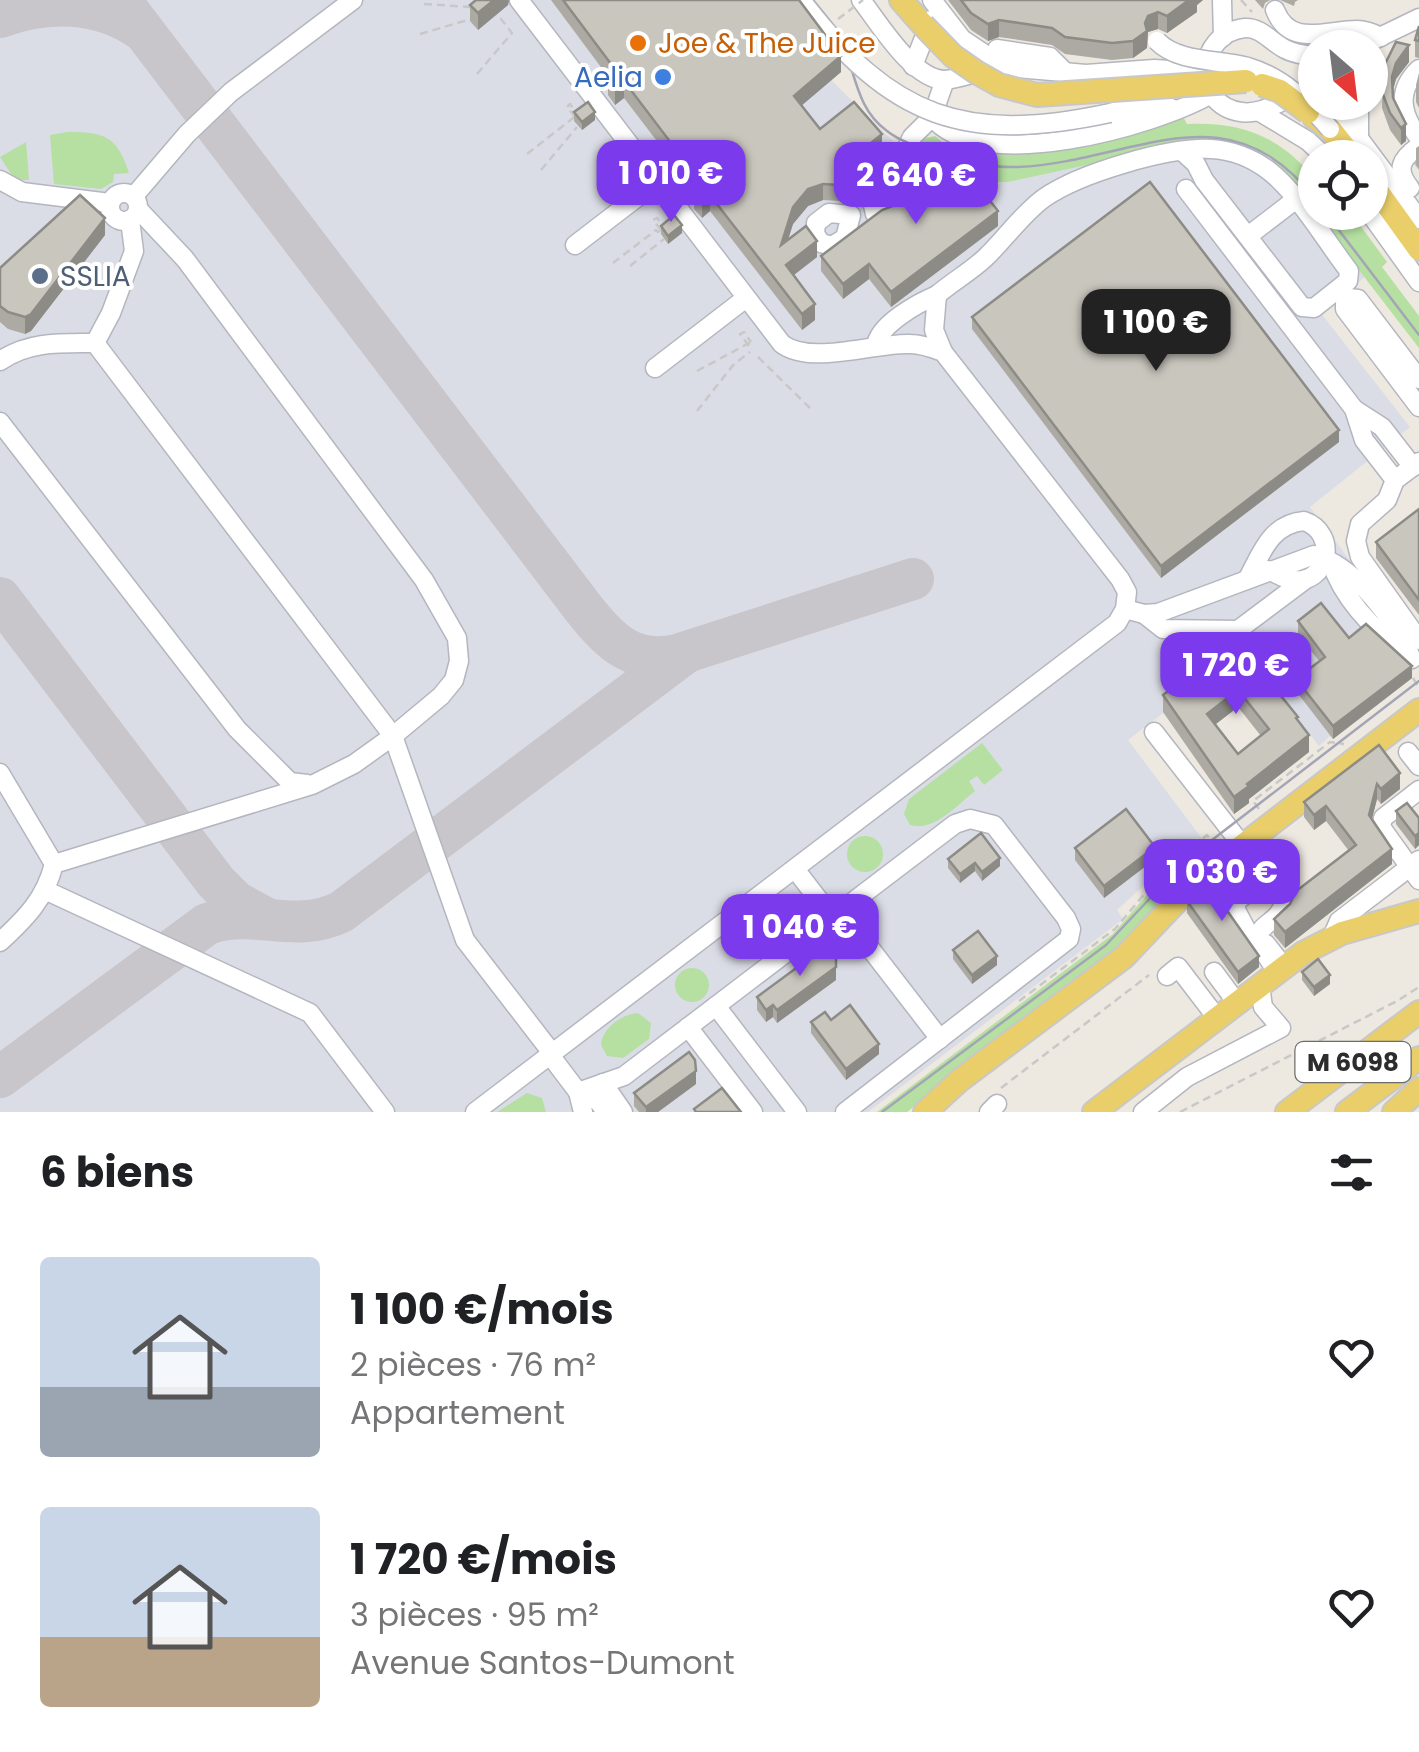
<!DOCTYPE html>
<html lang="fr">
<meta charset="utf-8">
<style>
:root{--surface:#fff;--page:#f6f6f6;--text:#202124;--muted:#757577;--accent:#7c3aed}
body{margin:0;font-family:Poppins,sans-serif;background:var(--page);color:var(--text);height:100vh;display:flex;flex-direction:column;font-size:38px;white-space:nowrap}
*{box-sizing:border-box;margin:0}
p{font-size:32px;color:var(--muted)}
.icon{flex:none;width:55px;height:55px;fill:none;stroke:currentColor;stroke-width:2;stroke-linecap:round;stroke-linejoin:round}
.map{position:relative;height:1112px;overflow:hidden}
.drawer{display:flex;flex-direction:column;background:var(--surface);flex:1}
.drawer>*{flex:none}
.needle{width:65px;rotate:152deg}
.fabs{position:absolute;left:1298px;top:30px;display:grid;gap:20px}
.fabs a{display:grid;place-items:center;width:90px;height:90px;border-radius:50%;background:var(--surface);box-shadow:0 2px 8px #0004;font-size:50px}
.price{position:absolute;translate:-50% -85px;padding:0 22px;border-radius:20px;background:var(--accent);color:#fff;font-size:32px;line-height:65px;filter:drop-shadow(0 2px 5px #0008)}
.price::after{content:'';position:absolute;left:50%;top:60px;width:30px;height:22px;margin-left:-15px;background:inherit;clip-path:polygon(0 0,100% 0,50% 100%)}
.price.current{background:#222;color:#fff}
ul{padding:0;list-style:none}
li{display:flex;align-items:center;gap:30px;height:250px;padding:0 40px}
li span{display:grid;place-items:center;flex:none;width:280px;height:200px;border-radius:10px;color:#555}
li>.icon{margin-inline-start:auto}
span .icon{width:120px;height:120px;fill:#fffc;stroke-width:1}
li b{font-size:42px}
h2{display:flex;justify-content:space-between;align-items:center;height:120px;padding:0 40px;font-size:42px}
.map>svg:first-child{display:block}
.airport{fill:#dbdde6}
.green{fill:#b5e0a1}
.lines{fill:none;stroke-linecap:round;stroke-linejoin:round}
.taxiway{stroke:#c8c6cb;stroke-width:42}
.minor-tunnel{stroke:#c7c3bc;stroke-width:18;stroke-dasharray:18 9;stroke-linecap:butt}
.minor-casing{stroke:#b4b6bf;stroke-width:21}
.major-casing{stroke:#c8c8c8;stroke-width:26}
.path{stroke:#c8c8c8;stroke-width:2.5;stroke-dasharray:8 5;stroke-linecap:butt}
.minor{stroke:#fff;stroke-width:18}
.major{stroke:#e9ce6a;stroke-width:22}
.tram{stroke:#a3a5b6;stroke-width:2.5}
.minor-bridge-casing{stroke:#b4b6bf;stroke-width:21;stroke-linecap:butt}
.major-bridge-casing{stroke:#c8c8c8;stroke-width:26;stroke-linecap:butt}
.path-bridge{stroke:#c8c8c8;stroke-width:2.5;stroke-dasharray:8 5;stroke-linecap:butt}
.minor-bridge{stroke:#fff;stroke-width:18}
.major-bridge{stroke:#e9ce6a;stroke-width:22}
.wall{fill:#adaaa3;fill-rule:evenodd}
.shaded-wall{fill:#8d8b85}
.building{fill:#c9c6be;stroke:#8d8b85;stroke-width:2.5;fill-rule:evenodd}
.food-dot{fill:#e8710a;stroke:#fff;stroke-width:4}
.shop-dot{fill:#3f7fe0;stroke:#fff;stroke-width:4}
.service-dot{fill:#5c6f8a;stroke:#fff;stroke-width:4}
.labels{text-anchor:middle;stroke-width:8;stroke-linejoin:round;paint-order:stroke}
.shield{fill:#fff;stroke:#6c6c6c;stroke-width:2.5}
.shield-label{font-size:25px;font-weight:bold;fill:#2d2d2d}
.food-label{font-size:28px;fill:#c56008;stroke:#fff;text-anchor:start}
.shop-label{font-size:28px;fill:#366cbe;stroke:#fff;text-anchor:end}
.service-label{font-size:28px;fill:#4e5e75;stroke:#fff;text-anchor:start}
</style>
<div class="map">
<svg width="1419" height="1112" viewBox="0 0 1419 1112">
<rect width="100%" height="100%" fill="#ede8e0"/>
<polygon class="airport" points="0,0 769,0 831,80 904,152 945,162 944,165 955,168 985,193 1003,181 1035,174 1208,141 1226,141 1269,156 1365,277 1320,312 1410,427 1310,507 1386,609 1365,625 1388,647 1412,678 1333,739 1330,736 1319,746 1239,642 1207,641 1199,647 1201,652 1190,661 1187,657 1166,673 1184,697 1128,740 1203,840 1196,838 1117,910 1123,919 868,1112 0,1112"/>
<g class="green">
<path d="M 1178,117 L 1184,118 L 1187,124 C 1223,122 1256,128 1285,150 C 1296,157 1305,171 1315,172 L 1315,212 L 1269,156 L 1226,141 L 1114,159 L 1008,182 L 985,182 L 966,176 L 974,147 L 1035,152 L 1098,140 Z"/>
<path d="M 67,132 C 105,132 117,136 129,173 L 114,174 L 113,182 L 101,189 L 54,184 L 50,135 Z"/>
<polygon points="935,136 949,148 949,159 945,162 911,154 926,138"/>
<polygon points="26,142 29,180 15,180 0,157"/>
<polygon points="1315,213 1351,213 1387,262 1382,267 1419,316 1419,348"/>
<path d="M 982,743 L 1003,770 L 984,785 L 977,776 L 969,781 L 975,791 C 957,805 934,832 910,825 L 904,814 L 909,799 Z"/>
<circle cx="865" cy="854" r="18"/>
<polygon points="1206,840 1216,852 1193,869 1138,932 907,1112 877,1112 1113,934 1170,868"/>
<path d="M 770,912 L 782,922 L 781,938 L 755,958 L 739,956 L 732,945 C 734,927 753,913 770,912 Z"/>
<circle cx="692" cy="985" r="17"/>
<path d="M 638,1013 L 651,1023 L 649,1039 L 623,1058 L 607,1056 L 601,1045 C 602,1028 622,1014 638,1013 Z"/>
<polygon points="527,1093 542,1098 546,1112 497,1112"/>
</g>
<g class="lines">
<g class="taxiway">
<path d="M 120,0 L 584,609 C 609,641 633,665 677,655 L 913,579"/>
<path d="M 0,17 C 46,0 98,0 140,29"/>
<polyline points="0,598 216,882 236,902 267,919"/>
<path d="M 0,1077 L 207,924 C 255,907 293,935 341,912 L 684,654"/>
</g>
<polyline class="minor-tunnel" points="1415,165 1419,162"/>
<defs>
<g id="minor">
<path d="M 861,0 C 879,23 913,80 945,80 C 957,79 971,74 984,71"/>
<polyline points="932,0 962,39 1004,67 1086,74 1154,69 1204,72"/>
<polyline points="1222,0 1223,37"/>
<path d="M 1275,10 C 1290,48 1326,30 1357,30 C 1365,30 1373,33 1381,37"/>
<polyline points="1357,48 1419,18"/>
<polyline points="997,49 1050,57 1066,73"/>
<path d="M 1315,56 C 1305,55 1294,54 1285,49 C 1271,42 1261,27 1245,28 C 1196,33 1191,105 1241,112 C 1268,116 1289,91 1315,93"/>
<polyline points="913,66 931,20"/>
<path d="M 1419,69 C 1396,91 1401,114 1419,138"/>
<polyline points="1332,102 1419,219"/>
<polyline points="1260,112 1308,141 1326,158"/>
<polyline points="1110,113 1155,101 1175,110"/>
<path d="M 932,117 C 980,176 1156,126 1211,94"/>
<polyline points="1359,134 1359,102"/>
<polyline points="895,172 900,203 894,209 875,214 872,201 895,172 912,137 932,117 945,80"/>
<polyline points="0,180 22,192 110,203"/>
<path d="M 1410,188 C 1395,169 1401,159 1419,146"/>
<polyline points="1186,189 1354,409 1364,440 1395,480"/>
<circle cx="124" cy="207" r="14"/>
<polyline points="134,196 187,134 231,92 353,0"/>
<polyline points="1369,212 1419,282"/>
<polygon points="829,213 851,215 845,238 832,246 821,243 815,234 816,223"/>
<polyline points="130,220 134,251 111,313 95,343 393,736 465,940 552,1053"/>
<polyline points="1248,236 1295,200"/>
<polyline points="575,245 657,182"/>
<path d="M 937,295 C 952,282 970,272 985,258 C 1005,239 1022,214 1044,198 C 1080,173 1168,147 1211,149 C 1231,150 1252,158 1268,170 C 1298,193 1325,240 1349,271 L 1348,281 L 1314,308 L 1302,307 L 1204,180 L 1196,164 L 1183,152"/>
<path d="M 876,346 C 878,325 918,303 937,295 L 934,330 L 943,352"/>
<path d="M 0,361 C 29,341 61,343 95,343"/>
<polyline points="655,368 746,298"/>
<polyline points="1419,379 1358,299 1349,298 1345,303 1345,309 1419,407"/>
<polyline points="1354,409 1382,427 1413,467"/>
<polyline points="0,422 237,729 290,782 307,784"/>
<polyline points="1419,462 1395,480 1387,500 1360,524 1356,541 1360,557 1419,640"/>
<path d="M 1248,578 C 1262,552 1271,524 1304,521 C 1339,533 1329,585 1292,580 C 1284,579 1276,573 1268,570"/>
<path d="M 1125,609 L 1144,614 L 1158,613 L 1314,555 C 1354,565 1397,622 1412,659 C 1379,635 1344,602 1331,562"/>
<polyline points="1144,614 1163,629 1238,630 1306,579"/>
<polyline points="1154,732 1242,845"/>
<polyline points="1408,752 1419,766"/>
<path d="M 0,773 L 54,864 C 45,899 26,918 0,942"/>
<polyline points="1419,790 1383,818 1381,827 1419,880"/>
<polyline points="54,864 312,785 354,764 393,736 441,696 454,680 459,661 457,638 424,580 185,259 138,209"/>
<polyline points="795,869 832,917 856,930 940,1039"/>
<polyline points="47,891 310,1013 385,1112"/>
<polyline points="1332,937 1339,921 1419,860"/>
<polyline points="1214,972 1237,1003"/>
<path d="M 1278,972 C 1235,917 1278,934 1284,901 L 1272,884 L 1263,882 L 1238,900 L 1235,908 L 1247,931 L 1255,940 L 1266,944 L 1284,967"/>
<polyline points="1167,976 1178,967 1217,1018"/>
<polyline points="716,1006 797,1112"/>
<polyline points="688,1027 753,1112"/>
<polyline points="550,1055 578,1092 583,1112"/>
<polyline points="603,1083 623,1112"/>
<polyline points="578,1092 624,1076 955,824 970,819 994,825 1066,918 1071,929 1069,939 845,1112"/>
<polyline points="578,1092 598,1101 606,1112"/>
<path d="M 475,1112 L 1117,623 L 1125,609 L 1127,592 L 1120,579 L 943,352 C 932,348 922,344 911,344 C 875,342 812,366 782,344 L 519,0"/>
<polyline points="989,1112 997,1104"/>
<polyline points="1143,1112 1187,1077 1281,1028 1263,1007 1260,985"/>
</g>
<g id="major">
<polyline points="901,0 923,25"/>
<polyline points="1314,117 1330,129 1353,158"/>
<polyline points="1370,181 1419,249"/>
<polyline points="925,1112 960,1080 1124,957 1194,883 1419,710"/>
<polyline points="1094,1112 1303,953 1342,933 1419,911"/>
<polyline points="1287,1112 1419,1012"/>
<polyline points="1347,1112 1419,1058"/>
<polyline points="1394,1112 1419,1089"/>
</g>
</defs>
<use href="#minor" class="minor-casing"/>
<use href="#major" class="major-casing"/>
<g class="path">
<polyline points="1241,0 1252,12"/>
<polyline points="424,4 471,7"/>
<polyline points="420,34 471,19"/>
<polyline points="477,74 512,33 498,15"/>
<polyline points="527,154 577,115"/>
<polyline points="541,170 577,127"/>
<polyline points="613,263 656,230 658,232 662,229"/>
<polyline points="630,266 664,239"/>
<polyline points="758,357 813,411"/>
<polyline points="697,371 751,342"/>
<polyline points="697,411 734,364 750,352"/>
<polyline points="1413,678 1419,688"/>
<polyline points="1259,809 1253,801 1330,742 1344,744"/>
<polyline points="1019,1001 1115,929 1169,865 1207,835 1213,844"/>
<polyline points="1001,1088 1149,975"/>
<polyline points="1180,1112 1397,1001 1419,987"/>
</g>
<use href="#minor" class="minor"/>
<use href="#major" class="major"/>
<g class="tram">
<path d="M 813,0 C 824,14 837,27 843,44 C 856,76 857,109 887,131 C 901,142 919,147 936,152 C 963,161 989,168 1018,167 C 1133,162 1227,85 1315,199"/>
<polyline points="1325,212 1419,335"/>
<polyline points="882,1112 1106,945 1186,860 1419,681"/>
</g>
<defs>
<g id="minor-bridge">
<path d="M 801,0 C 892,119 965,144 1110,113"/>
<path d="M 1157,41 C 1178,63 1219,59 1248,67 C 1284,78 1306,101 1330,129"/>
</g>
<g id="major-bridge">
<polyline points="923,25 953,56 976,72 999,85 1037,95 1246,81"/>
<polyline points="1262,85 1280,91 1308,112"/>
</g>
</defs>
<use href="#minor-bridge" class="minor-bridge-casing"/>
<use href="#major-bridge" class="major-bridge-casing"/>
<g class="path-bridge">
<polyline points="838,19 863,0"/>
<polyline points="575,117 567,107 570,104 576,112"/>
<polyline points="661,230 653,220 657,218 663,225"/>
<polyline points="749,346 740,334 744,332 751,342"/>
</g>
<use href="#minor-bridge" class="minor-bridge"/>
<use href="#major-bridge" class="major-bridge"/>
</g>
<g class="wall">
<polygon points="476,0 509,0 508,5 478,30 470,21 470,5"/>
<polygon points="551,0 799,0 841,72 802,105 820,129 882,151 844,181 839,201 823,200 808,206 793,224 788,240 817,257 794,275 815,320 802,330 710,211 702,218 694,209 695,191 624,98 615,105 608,95 608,79 609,78"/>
<polygon points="948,0 1203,0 1197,5 1197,12 1167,33 1158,29 1148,32 1147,48 1133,58 1112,60 1065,54 1052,45 999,37 988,41 971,30"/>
<polygon points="1255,0 1270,0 1265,3 1263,9"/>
<polygon points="1280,0 1298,0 1295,2 1294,6"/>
<polygon points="1419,26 1419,58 1415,57 1415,40"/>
<polygon points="1409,62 1396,79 1393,90 1393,98 1406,141 1401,145 1390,130 1382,108 1384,66"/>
<polygon points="1419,73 1419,108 1416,102 1416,85"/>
<polygon points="574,112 595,120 582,130 574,121"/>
<polygon points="1419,146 1419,169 1416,165 1416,148"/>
<polygon points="992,203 998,226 891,307 869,279 843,299 821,271 821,256"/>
<polygon points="661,226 682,233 668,244 661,234"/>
<polygon points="105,235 31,331 25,334 8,329 0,322 0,268"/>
<polygon points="972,317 1339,442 1161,578 972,329"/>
<polygon points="1419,509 1419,615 1376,558 1376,542"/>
<polygon points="1298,621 1349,638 1412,678 1333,739 1296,691 1296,679 1319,661 1298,634"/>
<path d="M 1236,640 L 1309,752 L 1249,799 L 1249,803 L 1234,814 L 1163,712 L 1163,695 ZM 1238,707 L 1261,736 L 1238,754 L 1215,724 Z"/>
<polygon points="1379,745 1400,789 1381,804 1377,799 1372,819 1392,864 1285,948 1274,935 1274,919 1349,851 1326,821 1314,830 1304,817 1304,802"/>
<polygon points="1396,811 1419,818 1419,845 1415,849 1396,824"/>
<polygon points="1075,848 1155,859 1104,898 1075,860"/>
<polygon points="948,859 1000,866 982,881 975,871 960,883 948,868"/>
<polygon points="1229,891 1220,899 1259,967 1238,984 1187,913 1187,901"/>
<polygon points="953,950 997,965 972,984 953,959"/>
<polygon points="1302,972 1330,984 1314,996 1302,980"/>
<polygon points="836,980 777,1023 773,1017 766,1022 757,1010 757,997"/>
<polygon points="831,1020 879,1054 846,1080 811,1033 811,1022"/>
<polygon points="696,1084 658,1112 639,1112 634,1106 634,1093"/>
</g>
<g class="shaded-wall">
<polygon points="494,0 509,0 508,5 478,30 478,13"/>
<polygon points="1189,0 1203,0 1197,5 1197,12 1167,33 1167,16"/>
<polygon points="1158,12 1158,29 1148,32 1147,48 1133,58 1133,41 1148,16"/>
<polygon points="999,20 999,37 988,41 988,24"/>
<polygon points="1409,45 1409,62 1396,79 1392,93 1392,77 1396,63"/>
<polygon points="841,56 841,72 794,112 794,96"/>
<polygon points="624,81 624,98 615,105 615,89"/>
<polygon points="595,112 595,120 582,130 582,122"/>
<polygon points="1406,124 1406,141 1401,145 1401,128"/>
<polygon points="882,134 882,151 844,181 839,201 839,185 844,165"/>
<polygon points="823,184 823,200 808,206 793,224 781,261 781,245 793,207 808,189"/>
<polygon points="710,195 710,211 702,218 702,202"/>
<polygon points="998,211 998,226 891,307 891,292"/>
<polygon points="105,218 105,235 31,331 25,334 25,317"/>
<polygon points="682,225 682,233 668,244 668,236"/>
<polygon points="817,241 817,257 786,281 786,265"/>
<polygon points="869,264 869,279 843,299 843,284"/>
<polygon points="815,304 815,320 802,330 802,314"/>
<polygon points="1339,430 1339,442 1161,578 1161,566"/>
<polygon points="1202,647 1202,652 1190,661 1190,656"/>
<polygon points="1412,666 1412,678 1333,739 1333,726"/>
<polygon points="1238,690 1238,707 1207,731 1207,714"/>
<polygon points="1309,735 1309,752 1249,799 1249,803 1234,814 1234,797 1247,784"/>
<polygon points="1400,773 1400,789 1381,804 1381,789"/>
<polygon points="1377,784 1377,799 1369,830 1369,815"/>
<polygon points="1326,806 1326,821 1314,830 1314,815"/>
<polygon points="1419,833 1419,845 1415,849 1415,836"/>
<polygon points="1155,847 1155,859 1104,898 1104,886"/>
<polygon points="1392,849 1392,864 1285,948 1285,932"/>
<polygon points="1000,858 1000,866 982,881 982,872"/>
<polygon points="975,863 975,871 960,883 960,874"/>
<polygon points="1229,880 1229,891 1214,903 1214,892"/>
<polygon points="997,956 997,965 972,984 972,975"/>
<polygon points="1259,956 1259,967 1238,984 1238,972"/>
<polygon points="836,967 836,980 777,1023 777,1010"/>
<polygon points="1330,975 1330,984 1314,996 1314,987"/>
<polygon points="773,1005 773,1017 766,1022 766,1010"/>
<polygon points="879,1044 879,1054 846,1080 846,1069"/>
<polygon points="696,1071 696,1084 658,1112 646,1112 646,1107"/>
</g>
<g class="building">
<polygon points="476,0 494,0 478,13 470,5"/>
<polygon points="563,0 799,0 841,56 794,96 820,129 854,102 882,134 844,165 839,185 823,184 808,189 793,207 781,245 806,226 817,241 786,265 815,304 802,314 710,195 702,202 694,192 703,185 624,81 615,89 608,79 617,72"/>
<polygon points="961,0 1189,0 1167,16 1158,12 1148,16 1145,23 1147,31 1133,41 1112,43 1065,37 1052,28 999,20 988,24 971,13"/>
<polygon points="1419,26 1419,41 1415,40"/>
<polygon points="1396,42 1409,45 1396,63 1392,77 1393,98 1406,124 1401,128 1390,113 1382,92 1384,66"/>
<polygon points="588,102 595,112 582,122 574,112"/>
<polygon points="959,156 984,178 992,193 987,197 998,211 891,292 869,264 843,284 821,256 882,210 903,202 912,186 932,178 933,165 945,167"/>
<polygon points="1150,182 1339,430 1161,566 972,317"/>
<polygon points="80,195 105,218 31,314 25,317 8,312 0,306 0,268"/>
<polygon points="674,215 682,225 668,236 661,226"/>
<polygon points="1419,509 1419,600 1376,542"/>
<polygon points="1321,603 1349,638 1366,624 1412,666 1333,726 1296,679 1325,657 1298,621"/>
<polygon points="1194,638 1202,647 1190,656 1182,646"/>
<path d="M 1236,640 L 1298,717 L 1296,718 L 1309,735 L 1247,784 L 1249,786 L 1234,797 L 1163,695 ZM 1238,690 L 1269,729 L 1238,754 L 1207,714 Z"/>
<polygon points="1379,745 1400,773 1381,789 1377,784 1369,815 1392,849 1285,932 1274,919 1290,904 1295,892 1356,845 1326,806 1314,815 1304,802"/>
<polygon points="1407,803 1419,818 1419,833 1415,836 1396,811"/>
<polygon points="1126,809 1155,847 1104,886 1075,848"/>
<polygon points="981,833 1000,858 982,872 975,863 960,874 948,859"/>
<polygon points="1221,870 1229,880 1214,892 1259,956 1238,972 1187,901"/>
<polygon points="978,931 997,956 972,975 953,950"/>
<polygon points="829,944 836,953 836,967 777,1010 773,1005 766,1010 757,997"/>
<polygon points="1318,959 1330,975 1314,987 1302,972"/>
<polygon points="850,1005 879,1044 846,1069 811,1022 825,1012 831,1020"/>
<polygon points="689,1052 695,1060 696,1071 646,1107 634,1093"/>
<polygon points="722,1088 741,1112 696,1112 694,1109"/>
</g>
<circle class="food-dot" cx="638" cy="43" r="10"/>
<circle class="shop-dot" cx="663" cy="77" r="10"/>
<circle class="service-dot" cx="40" cy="276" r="10"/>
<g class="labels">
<rect class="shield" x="1295.5" y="1042" width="115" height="40" rx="8"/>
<g class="shield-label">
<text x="1353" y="1071">M 6098</text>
</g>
<g class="food-label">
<text x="658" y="53">Joe &amp; The Juice</text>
</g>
<g class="shop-label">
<text x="643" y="87">Aelia</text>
</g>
<g class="service-label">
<text x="60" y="286">SSLIA</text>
</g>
</g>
</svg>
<div class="fabs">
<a><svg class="needle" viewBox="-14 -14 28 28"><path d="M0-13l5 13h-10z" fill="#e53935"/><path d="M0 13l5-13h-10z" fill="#757577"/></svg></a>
<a><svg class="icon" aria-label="locate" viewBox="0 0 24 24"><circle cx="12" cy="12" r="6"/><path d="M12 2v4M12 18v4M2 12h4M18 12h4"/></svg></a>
</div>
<b class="price" style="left:671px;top:225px">1 010 €</b>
<b class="price" style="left:916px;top:227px">2 640 €</b>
<b class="price current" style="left:1156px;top:374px">1 100 €</b>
<b class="price" style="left:1236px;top:717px">1 720 €</b>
<b class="price" style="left:1222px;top:924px">1 030 €</b>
<b class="price" style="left:800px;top:979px">1 040 €</b>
</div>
<section class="drawer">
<h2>6 biens<svg class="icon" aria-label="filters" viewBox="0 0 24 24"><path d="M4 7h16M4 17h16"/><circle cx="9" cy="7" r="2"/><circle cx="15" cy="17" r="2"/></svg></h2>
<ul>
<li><span style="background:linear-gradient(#c9d6e8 65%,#9aa5b1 0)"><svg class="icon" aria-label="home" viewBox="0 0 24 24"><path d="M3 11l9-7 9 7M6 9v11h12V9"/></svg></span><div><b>1 100 €/mois</b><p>2 pièces · 76 m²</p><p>Appartement</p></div><svg class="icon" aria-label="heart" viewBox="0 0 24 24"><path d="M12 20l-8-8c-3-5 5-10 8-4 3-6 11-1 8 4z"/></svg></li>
<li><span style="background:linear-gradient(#c9d6e8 65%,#b9a48a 0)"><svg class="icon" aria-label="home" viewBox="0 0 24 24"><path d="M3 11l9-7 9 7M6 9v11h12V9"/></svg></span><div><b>1 720 €/mois</b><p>3 pièces · 95 m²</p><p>Avenue Santos-Dumont</p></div><svg class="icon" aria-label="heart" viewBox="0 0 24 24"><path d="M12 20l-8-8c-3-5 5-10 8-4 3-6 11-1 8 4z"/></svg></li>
</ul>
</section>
